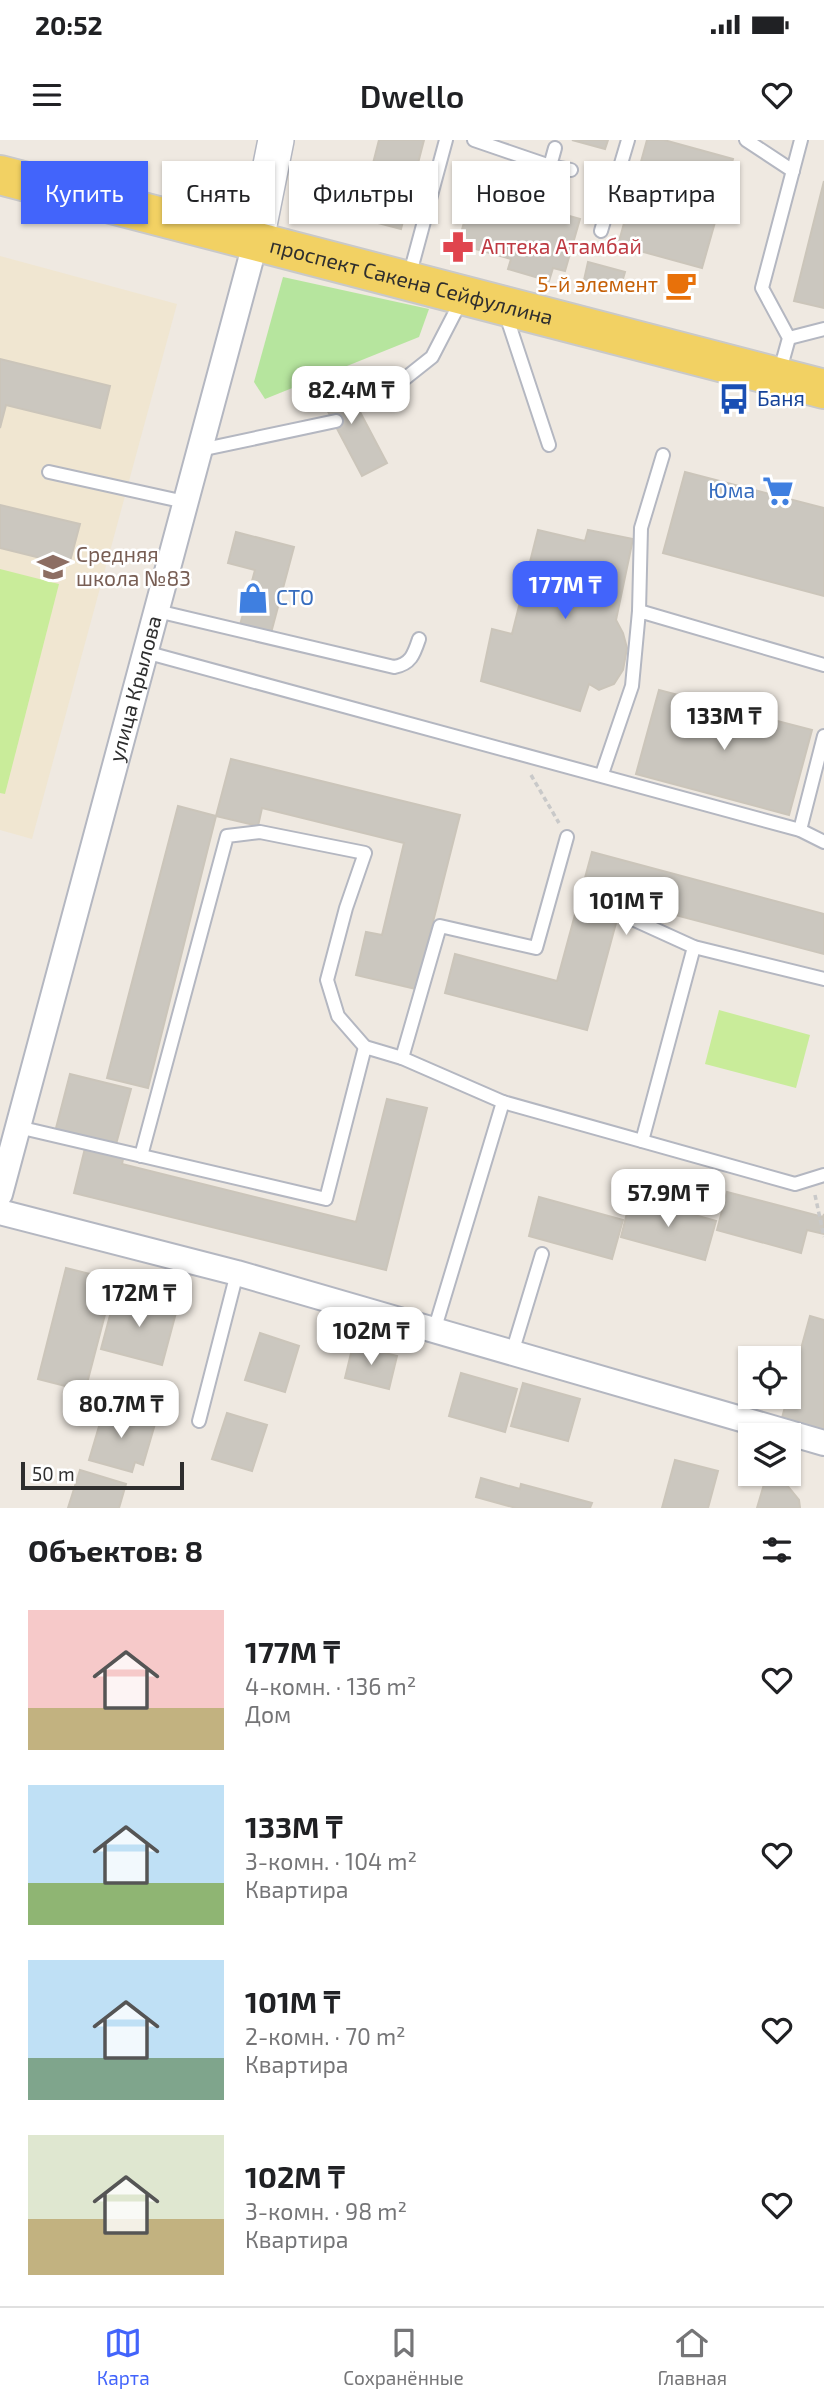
<!DOCTYPE html>
<html lang="ru">
<meta charset="utf-8">
<style>
:root{--surface:#fff;--page:#f2f2f2;--text:#202124;--muted:#757577;--line:#e0e0e0;--accent:#4264fb}
body{margin:0;font-family:"Exo 2",sans-serif;background:var(--page);color:var(--text);height:100vh;display:flex;flex-direction:column;font-size:26px;white-space:nowrap}
*{box-sizing:border-box;margin:0}
p{font-size:23px;color:var(--muted)}
.icon{flex:none;width:38px;height:38px;fill:none;stroke:currentColor;stroke-width:2;stroke-linecap:round;stroke-linejoin:round}
.map{position:relative;height:1368px;overflow:hidden}
.panel{display:flex;flex-direction:column;background:var(--surface);flex:1}
.panel>*{flex:none}
.banner{position:absolute;left:21px;top:21px;width:782px;height:63px;display:flex;gap:14px}
.controls{position:absolute;left:738px;top:1206px;display:grid;gap:14px}
.controls a{display:grid;place-items:center;width:63px;height:63px;border-radius:0px;background:var(--surface);box-shadow:0 2px 5px #0004;font-size:35px}
.scale{position:absolute;left:21px;bottom:18px;width:163px;box-sizing:border-box;padding-left:7px;border:4px solid #2e2e2e;border-top:0;font-size:19px;line-height:24px;white-space:nowrap;color:#2e2e2e;-webkit-text-stroke:5px #fff;paint-order:stroke}
.price{position:absolute;translate:-50% -60px;padding:0 16px;border-radius:14px;background:#fff;color:#222;font-size:23px;line-height:46px;filter:drop-shadow(0 2px 4px #0008)}
.price::after{content:'';position:absolute;left:50%;top:42px;width:21px;height:16px;margin-left:-10px;background:inherit;clip-path:polygon(0 0,100% 0,50% 100%)}
.price.active{background:var(--accent);color:#fff}
ul{padding:0;list-style:none}
li{display:flex;align-items:center;gap:21px;height:175px;padding:0 28px}
li span{display:grid;place-items:center;flex:none;width:196px;height:140px;border-radius:0px;color:#555}
li>.icon{margin-inline-start:auto}
span .icon{width:84px;height:84px;fill:#fffc;stroke-width:1}
li b{font-size:30px}
h2{display:flex;justify-content:space-between;align-items:center;height:84px;padding:0 28px;font-size:30px}
.pill{padding:0 24px;border-radius:0px;background:var(--surface);box-shadow:0 2px 5px #0004;font-size:24px;line-height:63px}
.pill.active{background:var(--accent);color:#fff}
.status{display:flex;justify-content:space-between;align-items:center;height:49px;padding:0 35px;background:var(--surface);direction:ltr}
.status svg{height:19px;fill:currentColor}
header{display:flex;justify-content:space-between;align-items:center;height:91px;padding:0 28px;background:var(--surface);font-size:32px;font-weight:600}
.menu{display:flex;justify-content:space-around;align-items:center;height:98px;border-top:2px solid var(--line);background:var(--surface);font-size:19px;color:var(--muted)}
.menu a{display:grid;justify-items:center;gap:4px}
.menu .active{color:var(--accent)}
.map>svg:first-child{display:block}
.education{fill:#f0e6d1}
.green{fill:#b6e59e}
.pitch{fill:#c9ec9a}
.building{fill:#cbc7bf;stroke:#cbc5ba;stroke-width:2}
.lines{fill:none;stroke-linecap:round;stroke-linejoin:round}
.lane-casing{stroke:#b4b7c1;stroke-width:16}
.street-casing{stroke:#b4b7c1;stroke-width:28}
.secondary-casing{stroke:#b4b7c1;stroke-width:38}
.primary-casing{stroke:#c9c9c9;stroke-width:42}
.path{stroke:#c9c9c9;stroke-width:3.5;stroke-dasharray:5 3.5;stroke-linecap:butt}
.lane{stroke:#fff;stroke-width:12}
.street{stroke:#fff;stroke-width:24}
.secondary{stroke:#fff;stroke-width:35}
.primary{stroke:#f2d163;stroke-width:38}
.labels{text-anchor:middle;stroke-width:5;stroke-linejoin:round;paint-order:stroke}
.health-label{font-size:21px;fill:#be3a42;stroke:#fff;text-anchor:start}
.street-label{font-size:21px;fill:#2e2e2e;stroke:#fff}
.food-label{font-size:21px;fill:#c56008;stroke:#fff;text-anchor:end}
.transit-label{font-size:21px;fill:#164399;stroke:#fff;text-anchor:start}
.shop-label{font-size:21px;fill:#366cbe;stroke:#fff;text-anchor:end}
.education-label{font-size:21px;fill:#785e54;stroke:#fff;text-anchor:start}
</style>
<div class="status"><b>20:52</b><svg viewBox="0 0 49 12"><path d="M0 12V9h3v3zM5 12V6h3v6zM10 12V3h3v9zM15 12V0h3v12zM26 1h20v11H26zM47 4h2v5h-2z"/></svg></div>
<header><svg class="icon" aria-label="menu" viewBox="0 0 24 24"><path d="M4 6h16M4 12h16M4 18h16"/></svg>Dwello<svg class="icon" aria-label="heart" viewBox="0 0 24 24"><path d="M12 20l-8-8c-3-5 5-10 8-4 3-6 11-1 8 4z"/></svg></header>
<div class="map">
<svg width="824" height="1368" viewBox="0 0 824 1368">
<rect width="100%" height="100%" fill="#efe9e1"/>
<polygon class="education" points="0,116 177,164 32,699 0,690"/>
<polygon class="green" points="283,137 429,169 419,197 265,259 254,242"/>
<g class="pitch">
<polygon points="0,429 59,444 5,654 0,653"/>
<polygon points="719,870 810,895 796,948 705,924"/>
</g>
<g class="building">
<polygon points="379,0 424,0 401,89 359,78"/>
<polygon points="572,0 608,0 605,9"/>
<polygon points="647,0 664,0 733,19 702,128 618,105"/>
<polygon points="824,41 824,168 794,161"/>
<polygon points="473,50 509,61 507,69 532,76 534,66 580,79 565,131 553,128 549,141 508,129 511,119 458,104"/>
<polygon points="588,122 625,132 620,149 584,140"/>
<polygon points="0,219 110,246 100,288 6,265 0,288"/>
<polygon points="341,236 387,323 362,336 316,249"/>
<polygon points="685,332 824,368 824,456 663,413"/>
<polygon points="0,365 80,384 69,425 0,408"/>
<polygon points="538,390 585,401 588,390 633,399 616,480 623,493 627,508 623,530 614,544 599,550 589,544 580,571 481,541 492,489 512,494"/>
<polygon points="236,392 294,407 271,493 240,485 255,430 228,423"/>
<polygon points="659,550 812,590 789,675 636,634"/>
<polygon points="231,619 460,675 416,849 356,835 366,792 382,795 404,703 262,668 258,686 216,676"/>
<polygon points="178,666 216,676 148,948 107,938"/>
<polygon points="592,712 824,774 824,814 622,761 587,890 445,853 455,814 557,841"/>
<polygon points="70,934 131,949 115,1008 55,992"/>
<polygon points="387,959 427,968 386,1130 74,1053 86,1004 124,1014 122,1024 356,1082"/>
<polygon points="727,1052 823,1077 824,1074 824,1094 807,1090 801,1113 717,1090"/>
<polygon points="539,1057 623,1080 612,1119 529,1096"/>
<polygon points="631,1057 716,1081 705,1120 621,1097"/>
<polygon points="66,1128 114,1140 85,1251 38,1239"/>
<polygon points="116,1153 177,1169 162,1225 101,1209"/>
<polygon points="810,1176 824,1180 824,1297 780,1285"/>
<polygon points="260,1193 299,1206 285,1252 245,1240"/>
<polygon points="353,1205 397,1216 389,1249 345,1238"/>
<polygon points="461,1233 517,1249 505,1292 449,1276"/>
<polygon points="523,1243 580,1259 568,1301 511,1286"/>
<polygon points="96,1268 155,1284 143,1325 135,1322 132,1332 89,1320 100,1283 92,1280"/>
<polygon points="227,1273 267,1285 252,1331 212,1319"/>
<polygon points="675,1320 718,1331 708,1368 662,1368"/>
<polygon points="80,1330 126,1344 119,1368 68,1368"/>
<polygon points="767,1334 782,1339 799,1360 800,1368 757,1368"/>
<polygon points="481,1338 520,1349 521,1344 592,1363 590,1368 516,1368 476,1357"/>
</g>
<g class="lines">
<defs>
<g id="lane">
<polyline points="474,0 550,26 571,30"/>
<polyline points="746,0 793,31"/>
<polyline points="550,26 555,8"/>
<polyline points="601,91 628,0"/>
<polyline points="409,137 446,0"/>
<polyline points="505,172 549,305"/>
<polyline points="789,198 824,189"/>
<polyline points="779,234 789,198 762,148 801,0"/>
<polyline points="374,263 432,217 462,159"/>
<polyline points="200,310 336,281"/>
<polyline points="49,332 185,362"/>
<path d="M 157,471 L 394,527 C 411,524 414,514 419,499"/>
<polyline points="639,471 641,388 663,315"/>
<polyline points="145,512 800,690 824,702"/>
<polyline points="602,634 632,546 639,471 824,525"/>
<polyline points="800,690 824,596"/>
<polyline points="628,777 694,807 824,839"/>
<polyline points="402,918 503,962 434,1191"/>
<polyline points="503,962 795,1044 824,1035"/>
<polyline points="18,987 326,1059 365,907 402,918 440,786 536,808 567,697"/>
<polyline points="642,1001 694,807"/>
<polyline points="141,1016 227,696 260,692 365,713 346,768 327,840 338,876 365,907"/>
<polyline points="512,1213 542,1114"/>
<polyline points="199,1281 237,1133"/>
</g>
<g id="street">
<path id="s1" d="M 0,1054 L 256,100"/>
<polyline points="0,1072 237,1133 824,1303"/>
</g>
<polyline id="secondary" points="256,100 276,0"/>
<g id="primary">
<path id="s2" d="M 0,35 L 824,249"/>
</g>
</defs>
<use href="#lane" class="lane-casing"/>
<use href="#street" class="street-casing"/>
<use href="#secondary" class="secondary-casing"/>
<use href="#primary" class="primary-casing"/>
<g class="path">
<polyline points="531,635 559,683"/>
<polyline points="815,1055 824,1097"/>
</g>
<use href="#lane" class="lane"/>
<use href="#street" class="street"/>
<use href="#secondary" class="secondary"/>
<use href="#primary" class="primary"/>
</g>
<defs>
<symbol id="pharmacy-bare" viewBox="-9 -9 18 18"><path d="M-2-6h4v4h4v4h-4v4h-4v-4h-4v-4h4Z" fill="#e0444e" stroke="#fff" stroke-width="2.5" paint-order="stroke"/></symbol>
<symbol id="cafe-bare" viewBox="-9 -9 18 18"><path d="M-5.5-4.5H6V0H3Q3 3.5 0 3.5H-2.5Q-5.5 3.5-5.5 0ZM3-3.2v2h1.7v-2ZM-6 4.5H4V6H-6Z" fill="#e8710a" stroke="#fff" stroke-width="2.5" paint-order="stroke"/></symbol>
<symbol id="bus-bare" viewBox="-9 -9 18 18"><path d="M-5-6H5V4H4V6H2V4H-2V6H-4V4H-5ZM-3.5-4V0h7V-4ZM-3.5 1.2v1.5H-2V1.2ZM2 1.2v1.5H3.5V1.2Z" fill="#1a4fb4" stroke="#fff" stroke-width="2.5" paint-order="stroke"/></symbol>
<symbol id="supermarket-bare" viewBox="-9 -9 18 18"><path d="M-6-5.5h2.5l.6 2H6L4.5 2H-2.5L-4.4-4H-6ZM-1.5 3.2a1.3 1.3 0 1 0 .1 0ZM3 3.2a1.3 1.3 0 1 0 .1 0Z" fill="#3f7fe0" stroke="#fff" stroke-width="2.5" paint-order="stroke"/></symbol>
<symbol id="school-bare" viewBox="-9 -9 18 18"><path d="M0-5L7-2L0 1L-7-2ZM-4 1L0 2.5L4 1V4Q0 6-4 4Z" fill="#8d6e63" stroke="#fff" stroke-width="2.5" paint-order="stroke"/></symbol>
<symbol id="shop-bare" viewBox="-9 -9 18 18"><path d="M-5-2.5h2.3a2.7 3.5 0 0 1 5.4 0H5L5.5 6h-11ZM-1.5-2.5h3a1.5 2.3 0 0 0-3 0Z" fill="#3f7fe0" stroke="#fff" stroke-width="2.5" paint-order="stroke"/></symbol>
</defs>
<g fill-rule="evenodd">
<use href="#pharmacy-bare" x="436" y="85" width="44" height="44"/>
<use href="#cafe-bare" x="659" y="123" width="44" height="44"/>
<use href="#bus-bare" x="712" y="237" width="44" height="44"/>
<use href="#supermarket-bare" x="756" y="329" width="44" height="44"/>
<use href="#school-bare" x="31" y="405" width="44" height="44"/>
<use href="#shop-bare" x="231" y="436" width="44" height="44"/>
</g>
<g class="labels">
<g class="health-label">
<text x="481" y="114">Аптека Атамбай</text>
</g>
<g class="street-label">
<text dy="7" stroke="none"><textPath href="#s2" startOffset="425">проспект Сакена Сейфуллина</textPath></text>
<text dy="7" stroke="none"><textPath href="#s1" startOffset="523">улица Крылова</textPath></text>
</g>
<g class="food-label">
<text x="658" y="152">5-й элемент</text>
</g>
<g class="transit-label">
<text x="757" y="266">Баня</text>
</g>
<g class="shop-label">
<text x="755" y="358">Юма</text>
<text x="276" y="465" text-anchor="start">СТО</text>
</g>
<g class="education-label">
<text x="76" y="422">Средняя<tspan x="76" dy="24">школа №83</tspan></text>
</g>
</g>
</svg>
<div class="controls">
<a><svg class="icon" aria-label="locate" viewBox="0 0 24 24"><circle cx="12" cy="12" r="6"/><path d="M12 2v4M12 18v4M2 12h4M18 12h4"/></svg></a>
<a><svg class="icon" aria-label="layers" viewBox="0 0 24 24"><path d="M12 4l9 5-9 5-9-5zM3 14l9 5 9-5"/></svg></a>
</div>
<div class="scale">50 m</div>
<b class="price" style="left:351px;top:286px">82.4M ₸</b>
<b class="price active" style="left:565px;top:481px">177M ₸</b>
<b class="price" style="left:724px;top:612px">133M ₸</b>
<b class="price" style="left:626px;top:797px">101M ₸</b>
<b class="price" style="left:668px;top:1089px">57.9M ₸</b>
<b class="price" style="left:139px;top:1189px">172M ₸</b>
<b class="price" style="left:371px;top:1227px">102M ₸</b>
<b class="price" style="left:121px;top:1300px">80.7M ₸</b>
<div class="banner">
<a class="pill active">Купить</a>
<a class="pill">Снять</a>
<a class="pill">Фильтры</a>
<a class="pill">Новое</a>
<a class="pill">Квартира</a>
</div>
</div>
<section class="panel">
<h2>Объектов: 8<svg class="icon" aria-label="filters" viewBox="0 0 24 24"><path d="M4 7h16M4 17h16"/><circle cx="9" cy="7" r="2"/><circle cx="15" cy="17" r="2"/></svg></h2>
<ul>
<li><span style="background:linear-gradient(#f6c9c9 70%,#c2b280 0)"><svg class="icon" aria-label="home" viewBox="0 0 24 24"><path d="M3 11l9-7 9 7M6 9v11h12V9"/></svg></span><div><b>177M ₸</b><p>4-комн. · 136 m²</p><p>Дом</p></div><svg class="icon" aria-label="heart" viewBox="0 0 24 24"><path d="M12 20l-8-8c-3-5 5-10 8-4 3-6 11-1 8 4z"/></svg></li>
<li><span style="background:linear-gradient(#bfe0f5 70%,#8fb573 0)"><svg class="icon" aria-label="home" viewBox="0 0 24 24"><path d="M3 11l9-7 9 7M6 9v11h12V9"/></svg></span><div><b>133M ₸</b><p>3-комн. · 104 m²</p><p>Квартира</p></div><svg class="icon" aria-label="heart" viewBox="0 0 24 24"><path d="M12 20l-8-8c-3-5 5-10 8-4 3-6 11-1 8 4z"/></svg></li>
<li><span style="background:linear-gradient(#bfe0f5 70%,#7fa58c 0)"><svg class="icon" aria-label="home" viewBox="0 0 24 24"><path d="M3 11l9-7 9 7M6 9v11h12V9"/></svg></span><div><b>101M ₸</b><p>2-комн. · 70 m²</p><p>Квартира</p></div><svg class="icon" aria-label="heart" viewBox="0 0 24 24"><path d="M12 20l-8-8c-3-5 5-10 8-4 3-6 11-1 8 4z"/></svg></li>
<li><span style="background:linear-gradient(#dfe7d0 60%,#c2b280 0)"><svg class="icon" aria-label="home" viewBox="0 0 24 24"><path d="M3 11l9-7 9 7M6 9v11h12V9"/></svg></span><div><b>102M ₸</b><p>3-комн. · 98 m²</p><p>Квартира</p></div><svg class="icon" aria-label="heart" viewBox="0 0 24 24"><path d="M12 20l-8-8c-3-5 5-10 8-4 3-6 11-1 8 4z"/></svg></li>
</ul>
</section>
<nav class="menu">
<a class="active"><svg class="icon" aria-label="map" viewBox="0 0 24 24"><path d="M3 6l6-2 6 2 6-2v14l-6 2-6-2-6 2zM9 4v14M15 6v14"/></svg>Карта</a>
<a><svg class="icon" aria-label="saved" viewBox="0 0 24 24"><path d="M7 4h10v16l-5-4-5 4z"/></svg>Сохранённые</a>
<a><svg class="icon" aria-label="home" viewBox="0 0 24 24"><path d="M3 11l9-7 9 7M6 9v11h12V9"/></svg>Главная</a>
</nav>
